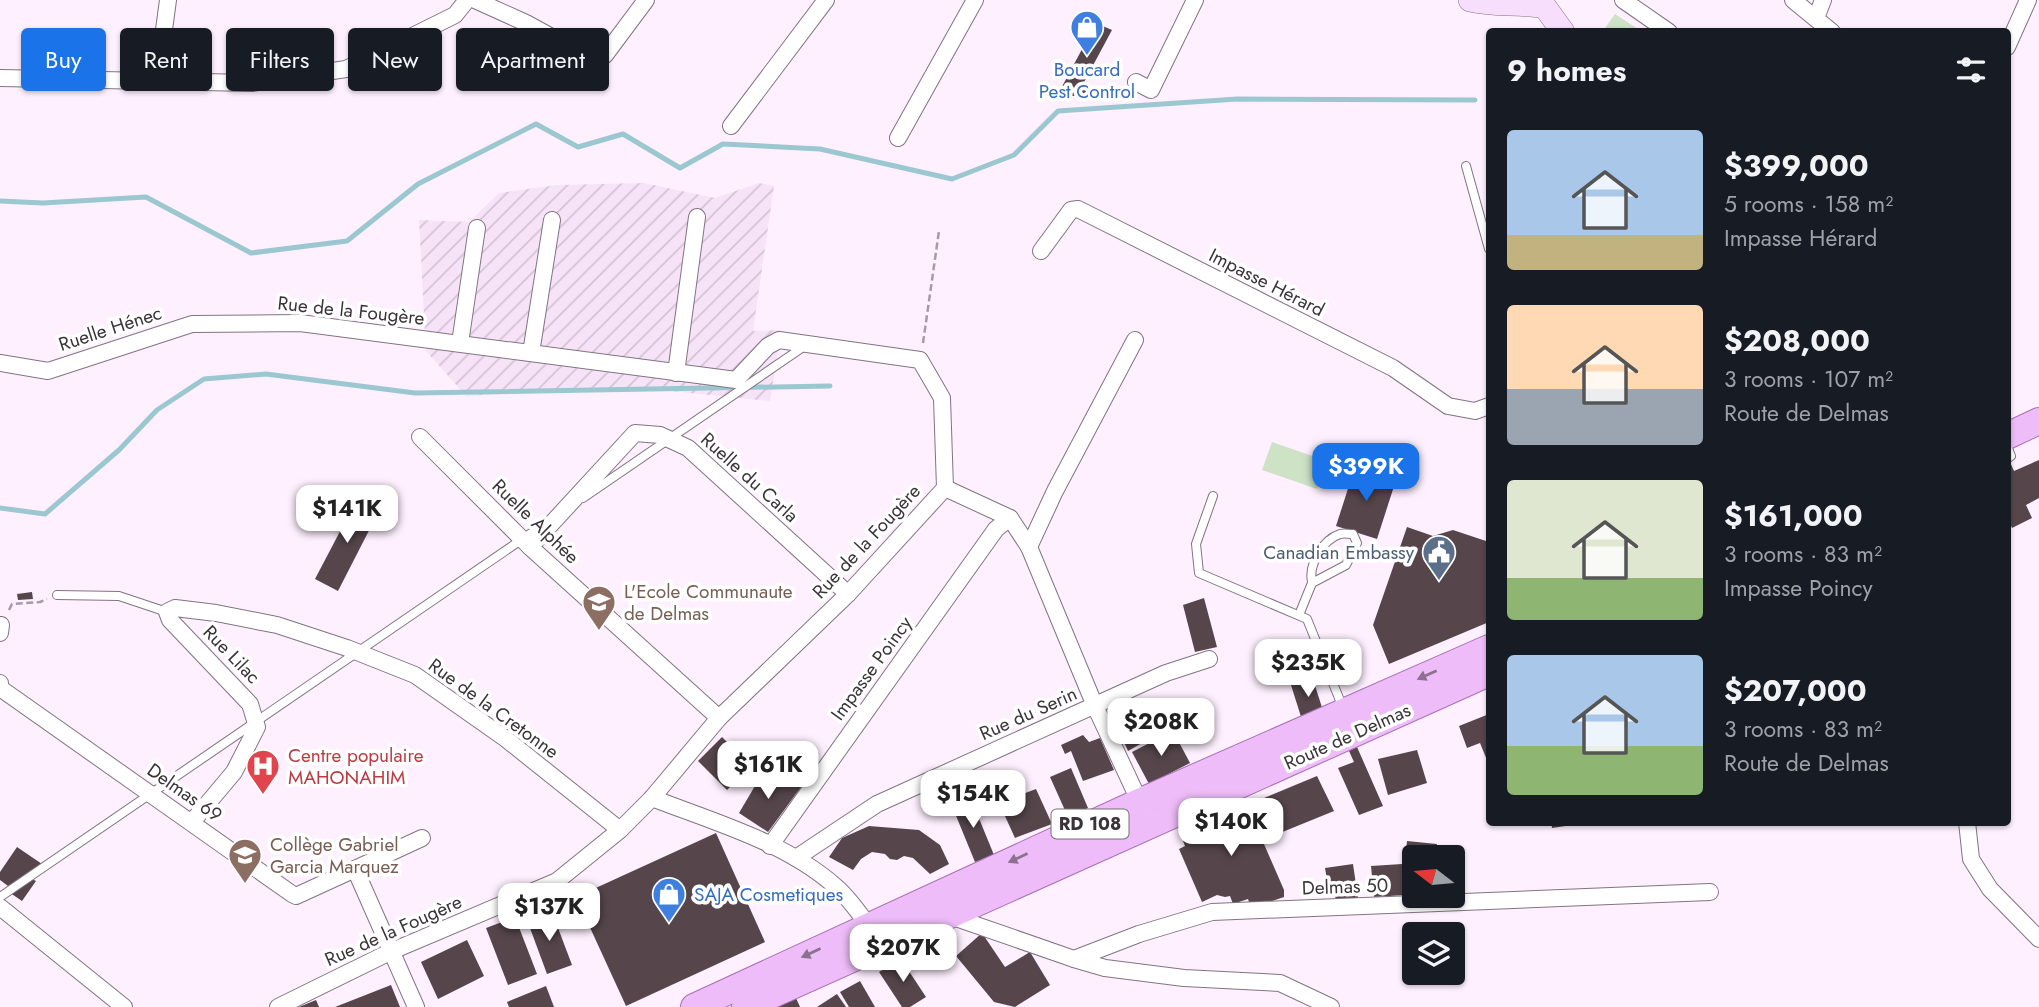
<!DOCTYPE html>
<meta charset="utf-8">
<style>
:root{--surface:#171b24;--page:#242831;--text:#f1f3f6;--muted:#9ea1a6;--accent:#1a73e8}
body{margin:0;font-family:Jost,sans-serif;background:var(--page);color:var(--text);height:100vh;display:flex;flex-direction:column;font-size:26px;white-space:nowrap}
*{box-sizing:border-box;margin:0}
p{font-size:23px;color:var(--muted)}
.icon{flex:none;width:38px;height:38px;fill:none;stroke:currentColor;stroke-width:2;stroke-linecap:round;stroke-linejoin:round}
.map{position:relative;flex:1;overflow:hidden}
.drawer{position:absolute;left:1486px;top:28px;width:525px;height:798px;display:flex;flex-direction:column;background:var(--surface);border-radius:7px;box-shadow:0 2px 5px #0004}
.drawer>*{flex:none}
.guide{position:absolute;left:21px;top:28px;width:665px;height:63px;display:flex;gap:14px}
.needle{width:46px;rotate:286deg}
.tools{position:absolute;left:1402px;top:845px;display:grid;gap:14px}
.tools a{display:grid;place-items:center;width:63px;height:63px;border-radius:7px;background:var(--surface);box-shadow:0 2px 5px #0004;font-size:35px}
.price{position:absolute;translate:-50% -60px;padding:0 16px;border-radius:14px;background:#fff;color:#222;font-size:23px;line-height:46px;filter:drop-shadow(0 2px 4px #0008)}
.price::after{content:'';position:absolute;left:50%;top:42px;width:21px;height:16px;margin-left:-10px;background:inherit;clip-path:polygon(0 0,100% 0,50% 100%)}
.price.selected{background:var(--accent);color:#fff}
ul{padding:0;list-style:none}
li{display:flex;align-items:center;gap:21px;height:175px;padding:0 21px}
li span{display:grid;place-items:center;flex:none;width:196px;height:140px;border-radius:7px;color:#555}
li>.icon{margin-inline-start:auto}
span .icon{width:84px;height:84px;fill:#fffc;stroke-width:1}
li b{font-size:30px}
h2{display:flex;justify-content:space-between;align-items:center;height:84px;padding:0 21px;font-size:30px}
.tag{padding:0 24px;border-radius:7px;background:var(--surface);box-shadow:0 2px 5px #0004;font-size:24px;line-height:63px}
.tag.selected{background:var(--accent);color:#fff}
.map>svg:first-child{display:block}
.industrial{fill:url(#industrial-furrows)}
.grass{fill:#cee2c6}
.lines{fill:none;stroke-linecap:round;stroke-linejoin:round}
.stream{stroke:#9ac7d0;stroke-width:5}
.building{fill:#56464c}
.lane-casing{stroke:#817481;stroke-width:10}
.street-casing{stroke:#817481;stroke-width:18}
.secondary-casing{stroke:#817481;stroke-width:24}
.primary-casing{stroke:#a770b3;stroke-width:28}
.path{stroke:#a59ba5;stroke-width:2.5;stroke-dasharray:7 3.5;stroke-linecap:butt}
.lane{stroke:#fff;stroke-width:8}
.street{stroke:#fff;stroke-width:16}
.secondary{stroke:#f6defc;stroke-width:23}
.primary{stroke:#eebcf8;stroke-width:26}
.oneway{fill:#8b718f}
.labels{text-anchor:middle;stroke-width:7;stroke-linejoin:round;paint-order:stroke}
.shield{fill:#fff;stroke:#757174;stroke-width:2}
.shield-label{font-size:18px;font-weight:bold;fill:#3a3439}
.shop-label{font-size:19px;fill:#366cbe;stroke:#fff}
.street-label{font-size:19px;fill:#3a3439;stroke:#fff}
.service-label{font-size:19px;fill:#4e5e75;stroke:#fff;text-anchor:end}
.education-label{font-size:19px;fill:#785e54;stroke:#fff;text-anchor:start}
.health-label{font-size:19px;fill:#be3a42;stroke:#fff;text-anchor:start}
</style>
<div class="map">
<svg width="2039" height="1007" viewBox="0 0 2039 1007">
<defs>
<pattern id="industrial-furrows" width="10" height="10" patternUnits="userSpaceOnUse" patternTransform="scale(1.75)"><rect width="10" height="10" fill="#f7e3f7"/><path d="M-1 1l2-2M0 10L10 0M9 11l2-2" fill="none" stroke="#d4c3d4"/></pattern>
</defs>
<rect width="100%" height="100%" fill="#fef0fe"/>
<polygon class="industrial" points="644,183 715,198 759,183 774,186 753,331 781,330 770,401 631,387 466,396 426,351 419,220 469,222 499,193 557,185"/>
<g class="grass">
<polygon points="1615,14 1641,31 1603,31"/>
<polygon points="1272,442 1327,461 1317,489 1262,470"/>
</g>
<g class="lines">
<g class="stream">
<polyline points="0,201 43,203 146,197 251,253 347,241 418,184 536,124 578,147 623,134 680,168 723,144 820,149 952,179 1014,155 1058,111 1237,99 1475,100"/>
<polyline points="0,508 45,514 119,450 157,410 204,379 266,374 415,393 830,386"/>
</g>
</g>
<g class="building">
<polygon points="1096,23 1112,30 1083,84 1089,88 1086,96 1057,96"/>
<polygon points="2039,460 2039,498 2026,505 2032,518 2012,528 2007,517 2007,463 2010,462 2014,471"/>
<polygon points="1355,467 1396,480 1377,539 1336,526"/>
<polygon points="357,499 379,511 338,591 315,579"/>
<polygon points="1407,527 1433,536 1453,530 1489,542 1489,622 1389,664 1373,625"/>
<polygon points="32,592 33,599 18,600 17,594"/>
<polygon points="1204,598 1217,647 1195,652 1183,605"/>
<polygon points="1313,679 1324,714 1302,720 1291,685"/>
<polygon points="1160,698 1173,727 1148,738 1135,709"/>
<polygon points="1128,703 1142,743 1128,751 1111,713"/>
<polygon points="1489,714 1489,765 1480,743 1467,748 1459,726"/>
<polygon points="1173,731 1190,763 1149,784 1132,752"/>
<polygon points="1083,735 1089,742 1100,738 1114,770 1083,781 1071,751 1065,754 1061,745"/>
<polygon points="722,737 751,766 727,790 698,761"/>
<polygon points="1357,747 1383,806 1359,815 1338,768 1354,762 1349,751"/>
<polygon points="1417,750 1427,783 1388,795 1378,759"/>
<polygon points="1071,768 1088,808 1068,817 1050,777"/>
<polygon points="762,774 801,787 768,832 739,813"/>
<polygon points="1317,776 1334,811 1280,833 1264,798"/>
<polygon points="1036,789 1052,824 1015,838 999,803"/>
<polygon points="1244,798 1284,890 1284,897 1251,908 1248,899 1233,904 1230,896 1225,897 1217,895 1202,902 1179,849 1185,846 1183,841 1201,833 1195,820"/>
<polygon points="971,799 994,855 975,862 952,806"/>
<polygon points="1551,822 1578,822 1579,824 1552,828"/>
<polygon points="869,826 919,830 940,845 949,864 930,874 913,858 904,856 897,860 890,859 885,854 872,852 861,859 853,870 829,857 842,838"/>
<polygon points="716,833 765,942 626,1006 576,897"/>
<polygon points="1407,841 1437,844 1436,858 1414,858 1414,864 1405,863"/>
<polygon points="17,847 42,864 32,879 36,881 22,901 6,890 8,886 0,880 0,872"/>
<polygon points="1353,864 1358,898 1336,901 1333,884 1328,885 1325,868"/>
<polygon points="1402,864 1405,895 1374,897 1371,866"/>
<polygon points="1452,866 1457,866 1460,896 1452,897"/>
<polygon points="552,912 572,965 547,974 527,920"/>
<polygon points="515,917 537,974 508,985 486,928"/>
<polygon points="982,933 1005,967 1030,952 1050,985 1015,1007 994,1002 956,956"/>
<polygon points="467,940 484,976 438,999 421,962"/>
<polygon points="901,959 926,997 910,1007 902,1007 879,972"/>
<polygon points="860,981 875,1007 849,1007 840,992"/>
<polygon points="391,985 400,1007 335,1007"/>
<polygon points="546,986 554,1007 509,1007 507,1002"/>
<polygon points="837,994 846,1007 817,1007"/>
<polygon points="796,998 800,1007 778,1007"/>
<polygon points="316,1000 319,1007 299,1007"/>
</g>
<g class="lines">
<defs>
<g id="lane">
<polyline points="1466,166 1489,249"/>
<polyline points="2007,446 2011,456 2007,459"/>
<polyline points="1213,496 1196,544 1199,573 1307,619 1343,708"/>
<polyline points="583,498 806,345"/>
<polyline points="57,595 119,596 167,612"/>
<path d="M 1299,615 L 1312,583 L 1346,565 L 1357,543 L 1353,534 C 1348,534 1344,533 1340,534 C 1322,540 1308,565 1312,583"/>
<polyline points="0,897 540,527"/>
</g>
<g id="street">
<polyline points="475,0 526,23 590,58 605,55 646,0"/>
<polyline points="1623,0 1669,32"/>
<polyline points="1793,0 1832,32"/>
<polyline points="1816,18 1823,0"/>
<polyline points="2007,47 2028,0"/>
<polyline points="0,78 252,83 346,69 455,15 467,0"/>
<polyline points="157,82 168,0"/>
<polyline points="1136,82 1151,90 1195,0"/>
<polyline points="731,126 826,0"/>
<polyline points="898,138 975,0"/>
<polyline points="1041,251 1071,210 1078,209 1393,368 1448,406 1475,411 1489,406"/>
<polyline points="460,343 477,228"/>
<polyline points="531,353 552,220"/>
<polyline points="0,363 48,371 192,324 300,323 736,380 768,346 779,340 920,360 942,398 945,488 848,594 719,718 652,798 620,830 557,881 392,951 278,1007"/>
<polyline points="676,373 697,217"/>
<polyline points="420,437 530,547 719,718"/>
<polyline points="945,488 1010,518 1029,547 1095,706 1143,809"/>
<polyline points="530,547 635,433 660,435 688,448 848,594"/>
<polyline points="1029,547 1055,491 1135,340"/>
<polyline points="0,633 1,625"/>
<polyline points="0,683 0,688 292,894 296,896 355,869 416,1007"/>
<path d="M 652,798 C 714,822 785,842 835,886 C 850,898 861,917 873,931"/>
<polyline points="192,822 234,772 257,727 250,704 170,620 167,612 175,608 216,613 277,625 347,648 415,675 506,739 620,830"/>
<polyline points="1967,822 1971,859 1990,889 2039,939"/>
<polyline points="770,846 996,529 1010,518"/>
<polyline points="796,858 877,804 1166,673 1209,659"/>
<polyline points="355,869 422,838"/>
<polyline points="0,907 124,1007"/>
<polyline points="950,916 1074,959 1139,934 1212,912 1710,892"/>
<polyline points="1074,959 1105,968 1184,978 1280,983 1331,1007"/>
</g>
<path id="secondary" d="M 1470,0 C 1495,6 1520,2 1545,7 L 1563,32"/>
<g id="primary">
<polyline points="2007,436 2039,421"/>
<polyline points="694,1007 1139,802 1489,648"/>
<polyline points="745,1007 1489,673"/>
</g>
</defs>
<use href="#lane" class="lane-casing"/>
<use href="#street" class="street-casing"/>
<use href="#secondary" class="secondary-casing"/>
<use href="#primary" class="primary-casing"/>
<g class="path">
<polyline points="923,343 939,231"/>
<polyline points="9,610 12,604 40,602 47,599"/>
</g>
<use href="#lane" class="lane"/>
<use href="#street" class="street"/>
<use href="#secondary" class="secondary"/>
<use href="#primary" class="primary"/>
</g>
<defs><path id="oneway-solid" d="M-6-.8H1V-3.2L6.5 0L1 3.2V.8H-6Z" transform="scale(1.75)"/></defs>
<g class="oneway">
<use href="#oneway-solid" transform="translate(1427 675) rotate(156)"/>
<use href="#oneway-solid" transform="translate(1018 858) rotate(155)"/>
<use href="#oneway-solid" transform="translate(811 953) rotate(155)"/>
</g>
<defs>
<symbol id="shop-pin" viewBox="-11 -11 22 30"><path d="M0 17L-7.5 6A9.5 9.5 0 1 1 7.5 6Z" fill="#3f7fe0" stroke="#fff"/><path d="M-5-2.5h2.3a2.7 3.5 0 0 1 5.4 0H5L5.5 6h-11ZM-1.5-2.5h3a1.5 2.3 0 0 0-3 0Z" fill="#fff"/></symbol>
<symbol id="civic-pin" viewBox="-11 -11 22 30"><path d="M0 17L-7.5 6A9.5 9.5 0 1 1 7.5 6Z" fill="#5c6f8a" stroke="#fff"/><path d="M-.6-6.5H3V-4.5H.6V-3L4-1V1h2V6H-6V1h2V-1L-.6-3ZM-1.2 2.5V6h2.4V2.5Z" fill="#fff"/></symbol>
<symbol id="school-pin" viewBox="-11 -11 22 30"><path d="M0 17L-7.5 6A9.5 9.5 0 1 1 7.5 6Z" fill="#8d6e63" stroke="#fff"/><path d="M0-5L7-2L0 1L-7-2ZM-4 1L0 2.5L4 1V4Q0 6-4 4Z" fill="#fff"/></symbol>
<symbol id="hospital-pin" viewBox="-11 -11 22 30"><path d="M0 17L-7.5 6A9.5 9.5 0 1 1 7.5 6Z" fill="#e0444e" stroke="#fff"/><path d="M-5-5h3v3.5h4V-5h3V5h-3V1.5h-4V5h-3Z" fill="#fff"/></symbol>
</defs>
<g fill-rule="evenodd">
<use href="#shop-pin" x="1068" y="8" width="38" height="52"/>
<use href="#civic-pin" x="1420" y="533" width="38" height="52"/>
<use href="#school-pin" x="580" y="583" width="38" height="52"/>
<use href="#hospital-pin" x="244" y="747" width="38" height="52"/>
<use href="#school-pin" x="226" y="836" width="38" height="52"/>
<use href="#shop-pin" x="650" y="875" width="38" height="52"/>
</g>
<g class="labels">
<rect class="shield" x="1051.5" y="809.5" width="77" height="29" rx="5"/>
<g class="shield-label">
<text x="1090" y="830">RD 108</text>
</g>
<g class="shop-label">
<text x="1087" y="76">Boucard<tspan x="1087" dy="22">Pest Control</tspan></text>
<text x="694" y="901" text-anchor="start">SAJA Cosmetiques</text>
</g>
<g class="street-label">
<text transform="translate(1267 282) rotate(27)" y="7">Impasse Hérard</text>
<text transform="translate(351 310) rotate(6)" y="7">Rue de la Fougère</text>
<text transform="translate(110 328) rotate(-18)" y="7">Ruelle Hénec</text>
<text transform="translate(750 477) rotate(42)" y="7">Ruelle du Carla</text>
<text transform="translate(536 521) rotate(44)" y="7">Ruelle Alphée</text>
<text transform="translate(866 541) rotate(-47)" y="7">Rue de la Fougère</text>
<text transform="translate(232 654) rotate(46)" y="7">Rue Lilac</text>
<text transform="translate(871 668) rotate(-54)" y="7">Impasse Poincy</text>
<text transform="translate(494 708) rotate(36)" y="7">Rue de la Cretonne</text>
<text transform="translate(1028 713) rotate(-24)" y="7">Rue du Serin</text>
<text transform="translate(1347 736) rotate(-24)" y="7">Route de Delmas</text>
<text transform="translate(185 792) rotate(35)" y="7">Delmas 69</text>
<text transform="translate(1345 886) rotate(-2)" y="7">Delmas 50</text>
<text transform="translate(393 930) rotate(-24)" y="7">Rue de la Fougère</text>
</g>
<g class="service-label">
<text x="1414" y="559">Canadian Embassy</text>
</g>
<g class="education-label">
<text x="624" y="598">L'Ecole Communaute<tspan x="624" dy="22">de Delmas</tspan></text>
<text x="270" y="851">Collège Gabriel<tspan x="270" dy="22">Garcia Marquez</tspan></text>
</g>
<g class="health-label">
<text x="288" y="762">Centre populaire<tspan x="288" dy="22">MAHONAHIM</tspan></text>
</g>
</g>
</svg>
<div class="tools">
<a><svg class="needle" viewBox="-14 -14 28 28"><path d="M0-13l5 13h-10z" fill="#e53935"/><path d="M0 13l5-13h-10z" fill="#9ea1a6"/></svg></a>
<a><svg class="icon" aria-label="layers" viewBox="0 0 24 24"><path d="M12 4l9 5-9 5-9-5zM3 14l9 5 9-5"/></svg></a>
</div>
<b class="price selected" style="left:1366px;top:503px">$399K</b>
<b class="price" style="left:347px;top:545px">$141K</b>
<b class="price" style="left:1308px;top:699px">$235K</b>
<b class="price" style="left:1161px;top:758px">$208K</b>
<b class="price" style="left:768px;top:801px">$161K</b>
<b class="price" style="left:973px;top:830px">$154K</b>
<b class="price" style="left:1231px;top:858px">$140K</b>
<b class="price" style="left:549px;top:943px">$137K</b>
<b class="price" style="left:903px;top:984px">$207K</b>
<div class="guide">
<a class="tag selected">Buy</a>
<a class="tag">Rent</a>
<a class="tag">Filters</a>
<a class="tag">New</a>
<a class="tag">Apartment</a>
</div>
<section class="drawer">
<h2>9 homes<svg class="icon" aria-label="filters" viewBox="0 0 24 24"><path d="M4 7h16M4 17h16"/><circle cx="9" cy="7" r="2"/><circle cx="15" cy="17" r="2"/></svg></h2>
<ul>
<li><span style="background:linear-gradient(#a9c7e8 75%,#c2b280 0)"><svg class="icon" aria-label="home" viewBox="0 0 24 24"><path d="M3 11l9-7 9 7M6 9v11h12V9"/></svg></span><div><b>$399,000</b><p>5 rooms · 158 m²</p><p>Impasse Hérard</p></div></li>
<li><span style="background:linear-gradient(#ffd9b3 60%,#9aa5b1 0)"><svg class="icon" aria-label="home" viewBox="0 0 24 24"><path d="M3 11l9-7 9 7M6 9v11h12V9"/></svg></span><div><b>$208,000</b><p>3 rooms · 107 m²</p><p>Route de Delmas</p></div></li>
<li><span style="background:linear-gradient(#dfe7d0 70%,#8fb573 0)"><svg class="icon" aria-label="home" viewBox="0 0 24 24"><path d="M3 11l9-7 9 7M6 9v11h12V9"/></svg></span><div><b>$161,000</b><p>3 rooms · 83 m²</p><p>Impasse Poincy</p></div></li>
<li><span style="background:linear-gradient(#a9c7e8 65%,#8fb573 0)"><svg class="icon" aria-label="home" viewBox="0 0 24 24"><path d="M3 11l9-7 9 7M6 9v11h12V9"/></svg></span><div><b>$207,000</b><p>3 rooms · 83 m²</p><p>Route de Delmas</p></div></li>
</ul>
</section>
</div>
